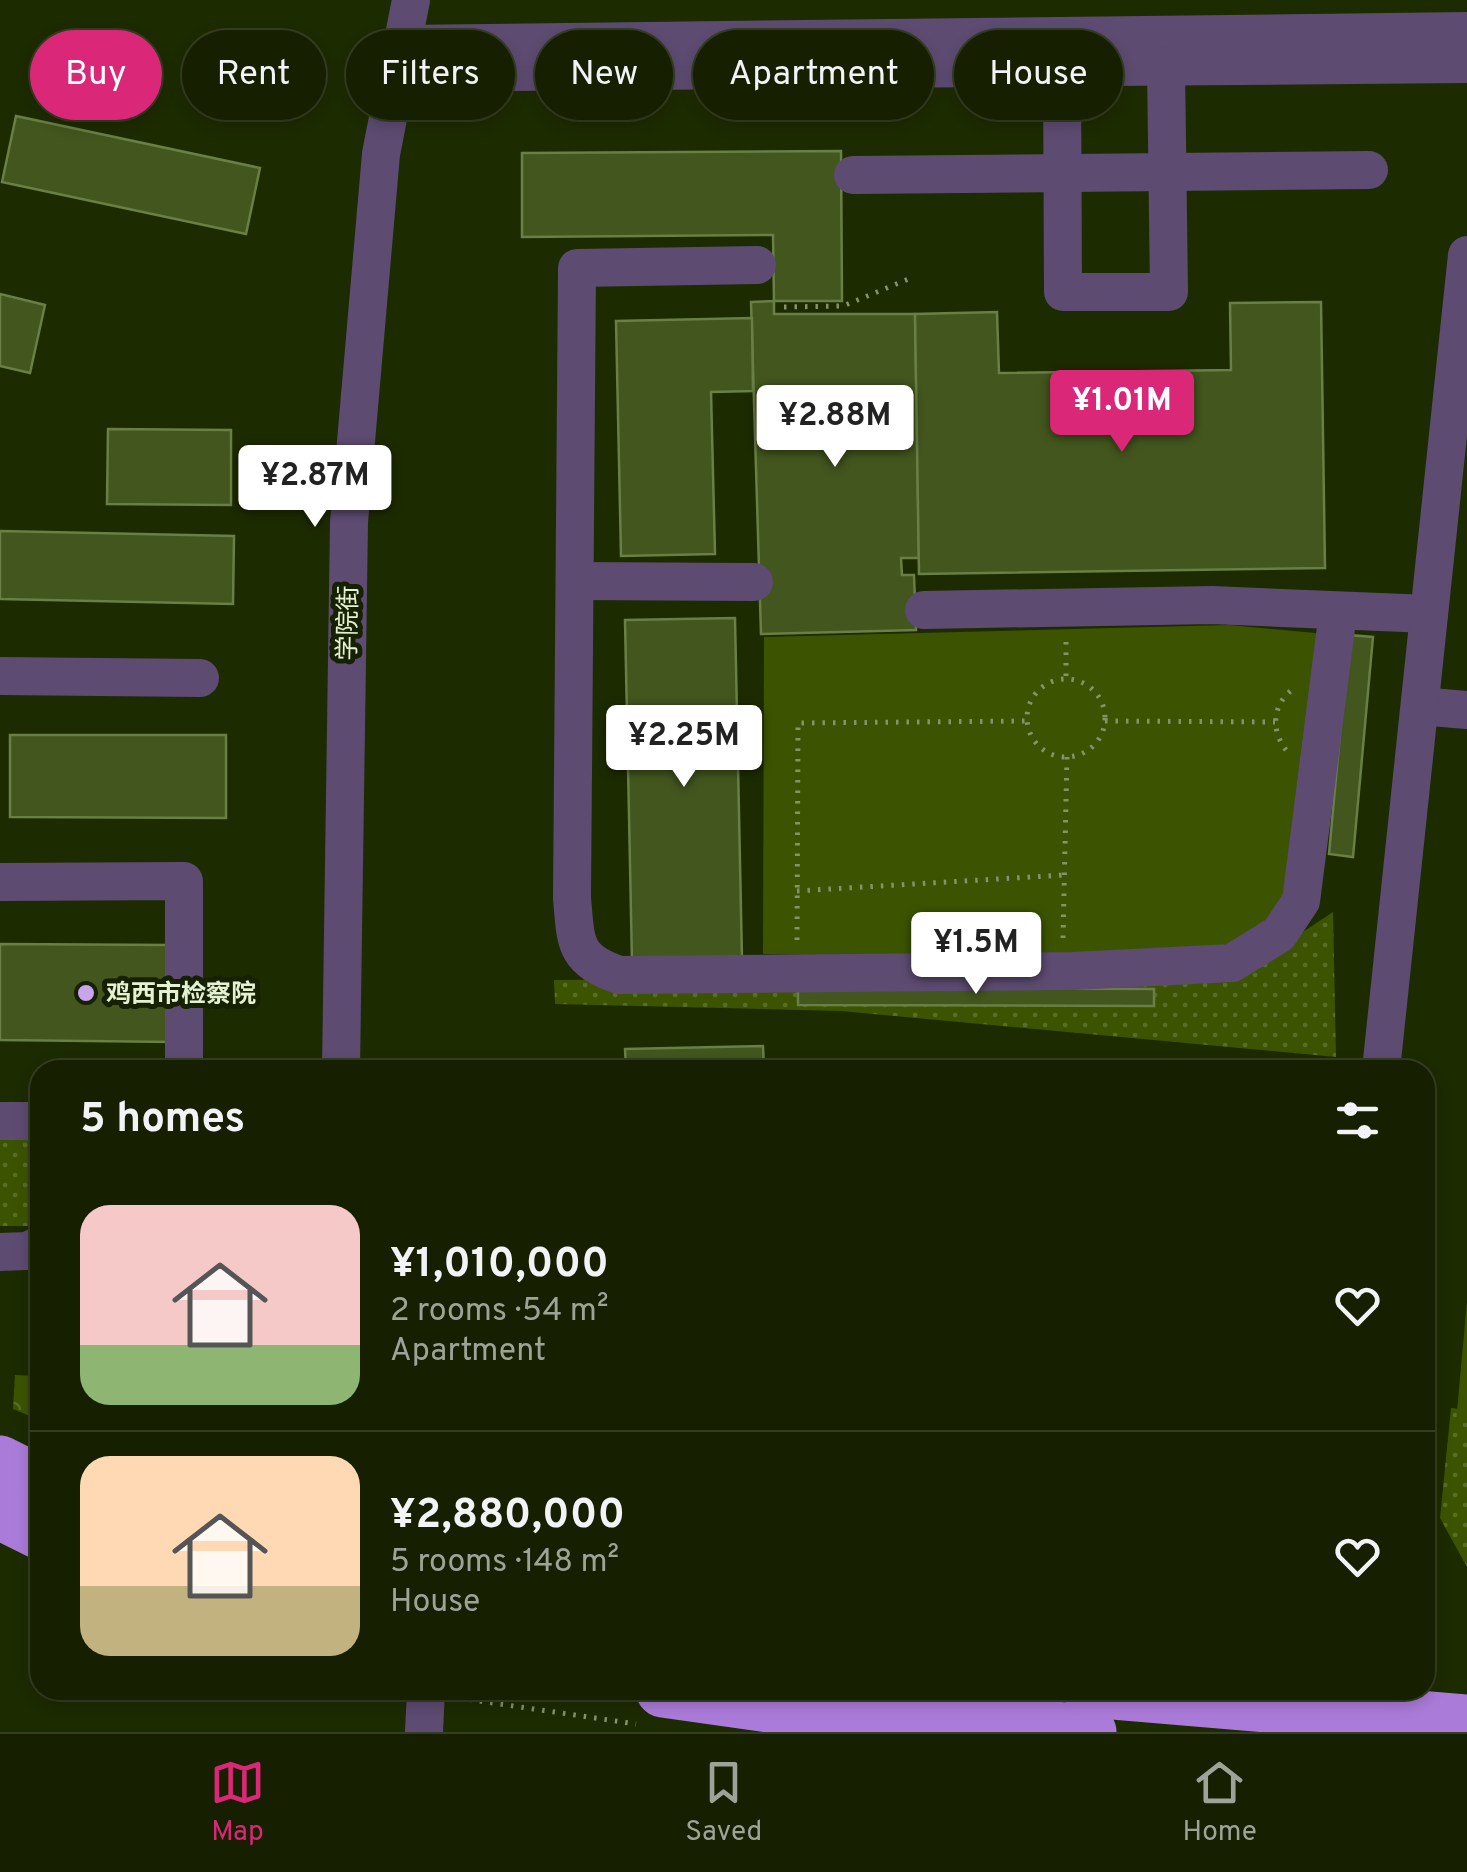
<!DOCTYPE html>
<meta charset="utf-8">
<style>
:root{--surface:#162000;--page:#232d0f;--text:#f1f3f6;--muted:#9ea399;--line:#353e22;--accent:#db2777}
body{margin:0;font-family:Overpass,"Noto Sans SC",sans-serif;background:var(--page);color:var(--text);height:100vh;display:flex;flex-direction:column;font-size:38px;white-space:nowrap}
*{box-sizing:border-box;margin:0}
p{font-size:32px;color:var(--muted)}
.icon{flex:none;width:55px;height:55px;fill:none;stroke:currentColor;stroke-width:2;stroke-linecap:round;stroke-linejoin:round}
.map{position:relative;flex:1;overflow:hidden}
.side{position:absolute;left:30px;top:1060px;width:1405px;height:640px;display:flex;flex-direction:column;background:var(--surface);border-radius:30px;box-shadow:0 5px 15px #0003,0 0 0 2px var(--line)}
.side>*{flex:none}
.guide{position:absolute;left:30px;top:30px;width:1408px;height:90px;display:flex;gap:20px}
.price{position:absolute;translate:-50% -85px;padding:0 22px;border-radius:10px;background:#fff;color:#222;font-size:32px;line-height:65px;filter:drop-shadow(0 2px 5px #0008)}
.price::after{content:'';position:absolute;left:50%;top:60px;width:30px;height:22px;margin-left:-15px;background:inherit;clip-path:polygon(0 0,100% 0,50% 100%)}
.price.on{background:var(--accent);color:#fff}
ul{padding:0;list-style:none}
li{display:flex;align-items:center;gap:30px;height:250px;padding:0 50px}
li+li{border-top:2px solid var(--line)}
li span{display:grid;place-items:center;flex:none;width:280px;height:200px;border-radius:30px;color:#555}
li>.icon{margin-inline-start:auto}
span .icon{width:120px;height:120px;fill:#fffc;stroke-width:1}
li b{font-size:42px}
h2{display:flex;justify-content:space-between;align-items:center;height:120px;padding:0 50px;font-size:42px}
.pill{padding:0 35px;border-radius:45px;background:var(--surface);box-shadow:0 5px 15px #0003,0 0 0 2px var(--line);font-size:35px;line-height:90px}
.pill.on{background:var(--accent);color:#fff}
.tab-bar{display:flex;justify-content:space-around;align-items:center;height:140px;border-top:2px solid var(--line);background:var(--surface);font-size:28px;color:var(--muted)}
.tab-bar a{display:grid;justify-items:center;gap:5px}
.tab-bar .on{color:var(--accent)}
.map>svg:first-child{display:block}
.grass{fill:url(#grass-dots)}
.forest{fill:url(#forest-crowns)}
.garden{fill:#3c5401}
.building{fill:#42561d;stroke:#697f45;stroke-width:2.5}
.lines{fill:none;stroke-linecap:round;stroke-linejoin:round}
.path{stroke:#84926d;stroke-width:5;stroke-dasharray:2.5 8;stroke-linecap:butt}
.minor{stroke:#5d4b71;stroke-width:38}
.highway{stroke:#ab7bd9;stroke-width:55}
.poi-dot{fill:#c9a5ee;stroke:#162003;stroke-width:4}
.labels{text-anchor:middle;stroke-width:10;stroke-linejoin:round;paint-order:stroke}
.street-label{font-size:25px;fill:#e4f1d2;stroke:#162003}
.poi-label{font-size:25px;font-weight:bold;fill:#e4f1d2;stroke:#162003;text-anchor:start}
</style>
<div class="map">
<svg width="1467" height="1732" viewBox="0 0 1467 1732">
<defs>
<pattern id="grass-dots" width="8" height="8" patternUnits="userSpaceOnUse" patternTransform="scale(2.5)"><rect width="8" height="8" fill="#3c5401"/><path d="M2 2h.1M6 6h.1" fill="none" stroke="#586d25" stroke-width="1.8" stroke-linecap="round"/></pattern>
<pattern id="forest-crowns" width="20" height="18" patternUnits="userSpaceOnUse" patternTransform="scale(2.5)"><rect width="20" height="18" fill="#3c5401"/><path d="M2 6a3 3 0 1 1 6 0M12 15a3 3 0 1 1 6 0" fill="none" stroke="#586d25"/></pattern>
</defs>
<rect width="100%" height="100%" fill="#1d2b00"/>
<g class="grass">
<polygon points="1333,912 1336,1057 841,1011 555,1004 554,980 1238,975"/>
<polygon points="0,1139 40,1139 40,1221 30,1226 0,1226"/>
<polygon points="1451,1408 1467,1410 1467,1567 1440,1518"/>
</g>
<polygon class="forest" points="15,1375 40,1376 40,1420 13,1409"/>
<g class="garden">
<polygon points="1229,625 1325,634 1301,889 1272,930 1178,961 763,954 764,637"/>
<polygon points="1467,1301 1467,1423 1456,1422"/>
</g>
<g class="building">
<polygon points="16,116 260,168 246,234 2,182"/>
<polygon points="841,151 842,301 774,301 773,235 522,237 522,153"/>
<polygon points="0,294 45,305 30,373 0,366"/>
<polygon points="774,301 774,314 915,314 919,558 901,558 902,575 914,575 916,630 761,634 751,302"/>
<polygon points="1321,302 1325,568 919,574 915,314 997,312 999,373 1231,370 1230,303"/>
<polygon points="752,318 753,391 711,392 715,554 621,556 616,321"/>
<polygon points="108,429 231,430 231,505 107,504"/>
<polygon points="0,531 234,536 233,604 0,599"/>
<polygon points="735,618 742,960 632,962 625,620"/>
<polygon points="1349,635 1373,637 1353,857 1329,854"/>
<polygon points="10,735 226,735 226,818 10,817"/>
<polygon points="0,944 173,945 173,1042 0,1040"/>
<polygon points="798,988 1154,989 1154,1006 798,1005"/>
<polygon points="763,1046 764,1070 626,1070 625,1049"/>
</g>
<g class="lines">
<g class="path">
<polyline points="784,307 843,306 911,278"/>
<polyline points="1066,642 1066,679"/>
<circle cx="1066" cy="718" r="39"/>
<polyline points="1105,721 1275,722"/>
<path d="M 1286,750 C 1271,731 1272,705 1292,690"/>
<polyline points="797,891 1064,875"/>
<polyline points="1063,938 1067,756"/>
<polyline points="797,940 798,723 1027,721"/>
<polyline points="459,1698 636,1724"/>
</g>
<g class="minor">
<polyline points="402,44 1467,31"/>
<polyline points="1062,67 1063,292 1169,292 1166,66"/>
<polyline points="397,73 1467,64"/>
<polyline points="853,175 1369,170"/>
<path d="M 757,265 L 577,268 L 572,898 C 576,942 573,959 619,975 L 1073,971 L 1232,963 L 1279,934 L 1301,901 L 1338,612"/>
<polyline points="575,581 754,582"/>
<polyline points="924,610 1212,605 1429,614"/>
<polyline points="0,676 200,678"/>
<polyline points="1420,706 1467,710"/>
<polyline points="0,882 184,881 184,1070"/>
<polyline points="341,1070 349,522 381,154 411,0"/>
<polyline points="1381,1070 1467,255"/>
<polyline points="0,1121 40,1121"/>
<polyline points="0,1252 27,1251 40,1245"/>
<polyline points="424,1732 426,1690"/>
</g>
<g class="highway">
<polyline points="0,1463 40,1483"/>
<polyline points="0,1512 40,1532"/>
<polyline points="663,1690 776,1706 1089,1732"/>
<polyline points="1090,1690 1467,1722"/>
</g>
</g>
<circle class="poi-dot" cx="86" cy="993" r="10"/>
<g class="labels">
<g class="street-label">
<text transform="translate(347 623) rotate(-89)" y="9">学院街</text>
</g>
<g class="poi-label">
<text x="106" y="1002">鸡西市检察院</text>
</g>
</g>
</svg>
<b class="price on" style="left:1122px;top:455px">¥1.01M</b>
<b class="price" style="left:835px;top:470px">¥2.88M</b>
<b class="price" style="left:315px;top:530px">¥2.87M</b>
<b class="price" style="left:684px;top:790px">¥2.25M</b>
<b class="price" style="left:976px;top:997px">¥1.5M</b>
<div class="guide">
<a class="pill on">Buy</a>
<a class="pill">Rent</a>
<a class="pill">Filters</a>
<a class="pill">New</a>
<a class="pill">Apartment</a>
<a class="pill">House</a>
</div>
<section class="side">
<h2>5 homes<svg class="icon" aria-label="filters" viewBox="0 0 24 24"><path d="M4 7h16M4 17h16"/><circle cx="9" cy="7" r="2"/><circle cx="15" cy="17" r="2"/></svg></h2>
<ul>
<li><span style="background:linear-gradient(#f6c9c9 70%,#8fb573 0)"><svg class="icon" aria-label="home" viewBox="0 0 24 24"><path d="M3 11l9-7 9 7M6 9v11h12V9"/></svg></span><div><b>¥1,010,000</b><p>2 rooms · 54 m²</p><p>Apartment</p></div><svg class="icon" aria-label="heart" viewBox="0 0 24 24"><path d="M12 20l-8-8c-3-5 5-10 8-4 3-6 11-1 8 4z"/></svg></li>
<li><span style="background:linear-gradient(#ffd9b3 65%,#c2b280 0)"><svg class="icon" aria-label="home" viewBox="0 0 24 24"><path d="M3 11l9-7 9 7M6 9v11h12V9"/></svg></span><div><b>¥2,880,000</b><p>5 rooms · 148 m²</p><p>House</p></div><svg class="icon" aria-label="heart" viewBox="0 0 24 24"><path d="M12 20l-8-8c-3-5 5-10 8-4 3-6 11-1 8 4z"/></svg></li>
</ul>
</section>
</div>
<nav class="tab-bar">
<a class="on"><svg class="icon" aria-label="map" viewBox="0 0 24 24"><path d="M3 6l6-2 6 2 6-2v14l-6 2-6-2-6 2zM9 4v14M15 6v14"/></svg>Map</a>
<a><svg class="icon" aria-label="saved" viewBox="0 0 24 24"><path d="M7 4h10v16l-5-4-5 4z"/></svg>Saved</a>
<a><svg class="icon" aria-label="home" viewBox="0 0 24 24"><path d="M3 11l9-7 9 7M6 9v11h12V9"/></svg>Home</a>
</nav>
